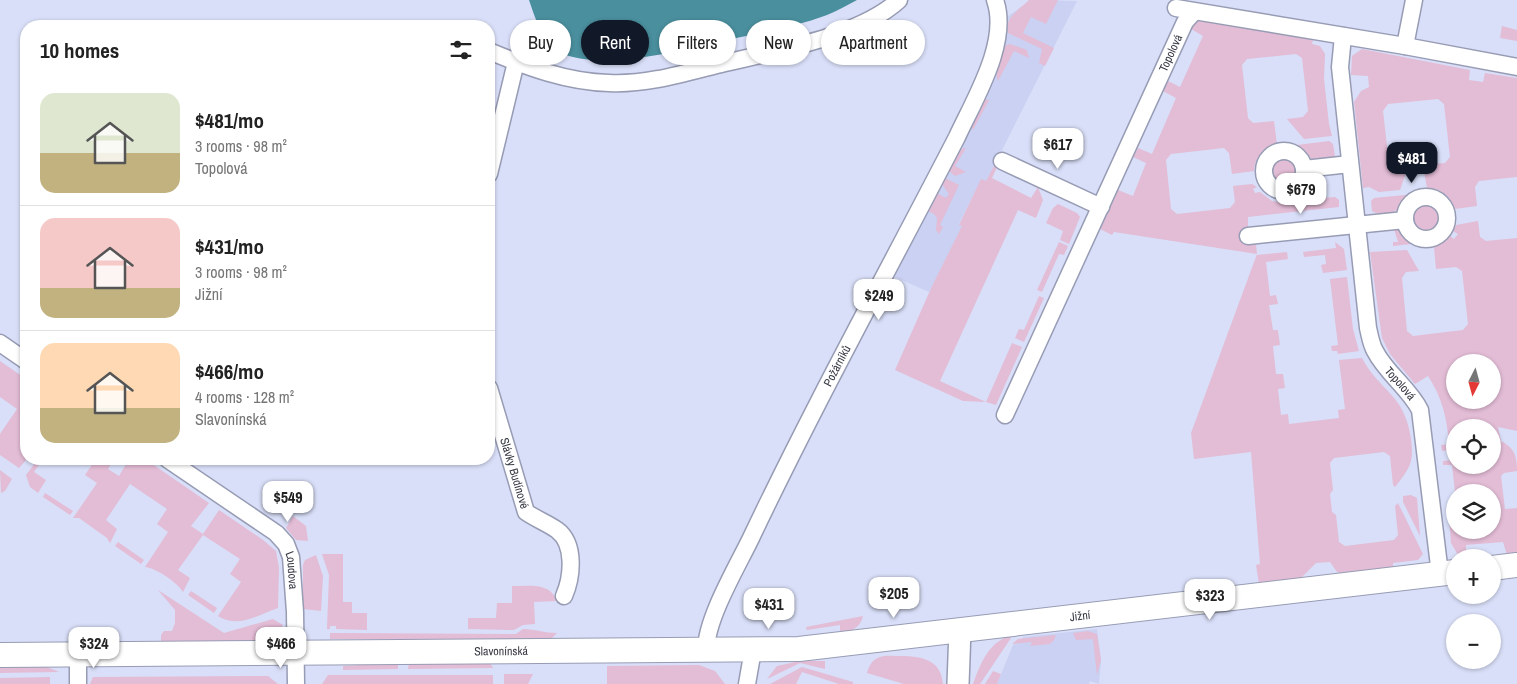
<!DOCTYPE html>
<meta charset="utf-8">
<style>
:root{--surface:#fff;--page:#f2f2f2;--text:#222;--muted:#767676;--line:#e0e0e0;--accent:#111827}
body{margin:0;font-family:"Archivo Narrow",sans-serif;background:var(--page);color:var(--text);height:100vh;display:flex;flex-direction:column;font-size:19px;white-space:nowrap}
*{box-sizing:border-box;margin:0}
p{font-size:16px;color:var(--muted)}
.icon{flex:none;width:28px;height:28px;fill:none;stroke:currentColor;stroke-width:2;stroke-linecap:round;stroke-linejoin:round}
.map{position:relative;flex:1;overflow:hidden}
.drawer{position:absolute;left:20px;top:20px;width:475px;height:445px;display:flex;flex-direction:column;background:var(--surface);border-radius:20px;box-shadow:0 1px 4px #0004}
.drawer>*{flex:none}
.top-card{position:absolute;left:510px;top:20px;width:475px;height:45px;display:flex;gap:10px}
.needle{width:32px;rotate:186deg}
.buttons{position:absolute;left:1446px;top:354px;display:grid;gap:10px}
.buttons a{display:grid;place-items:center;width:55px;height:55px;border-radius:50%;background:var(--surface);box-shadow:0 1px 4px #0004;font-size:25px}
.price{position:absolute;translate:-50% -42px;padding:0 11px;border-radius:10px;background:#fff;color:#222;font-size:16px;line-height:32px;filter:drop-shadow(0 1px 2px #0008)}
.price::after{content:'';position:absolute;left:50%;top:30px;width:15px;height:11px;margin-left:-8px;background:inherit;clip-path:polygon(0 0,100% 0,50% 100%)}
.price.active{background:var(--accent);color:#fff}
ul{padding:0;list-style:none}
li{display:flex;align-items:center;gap:15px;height:125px;padding:0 20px}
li+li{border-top:1px solid var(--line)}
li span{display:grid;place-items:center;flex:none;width:140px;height:100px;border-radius:15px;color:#555}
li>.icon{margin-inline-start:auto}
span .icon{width:60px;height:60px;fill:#fffc;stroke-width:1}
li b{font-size:21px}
h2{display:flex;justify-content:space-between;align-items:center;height:60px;padding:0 20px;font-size:21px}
.tag{padding:0 18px;border-radius:22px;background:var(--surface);box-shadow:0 1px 4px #0004;font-size:18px;line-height:45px}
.tag.active{background:var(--accent);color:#fff}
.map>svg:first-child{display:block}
.built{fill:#cad1f2}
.green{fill:#e3bcd6;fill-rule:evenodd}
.water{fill:#4a8f9e}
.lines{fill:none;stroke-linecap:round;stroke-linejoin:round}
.minor-casing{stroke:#979cb4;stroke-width:19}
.tertiary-casing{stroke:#979cb4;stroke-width:24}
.secondary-casing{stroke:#979cb4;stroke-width:26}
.minor{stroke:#fff;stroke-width:16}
.tertiary{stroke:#fff;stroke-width:21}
.secondary{stroke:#fff;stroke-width:24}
.labels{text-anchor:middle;stroke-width:4;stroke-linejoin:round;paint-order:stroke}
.street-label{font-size:12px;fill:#383a44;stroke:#fff}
</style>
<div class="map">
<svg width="1517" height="684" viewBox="0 0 1517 684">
<rect width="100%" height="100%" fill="#d9dff8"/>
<g class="built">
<polygon points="1032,0 1077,1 986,182 981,180 959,224 963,226 929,292 895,277 992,78 1008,16"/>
<polygon points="1097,629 1101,660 1099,684 1090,681 1089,684 997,684 1013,645 1022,641 1023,637"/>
</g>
<g class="green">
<path d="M 1029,0 L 1058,0 L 1046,24 L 1031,17 L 1023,33 L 1054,48 L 1045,66 L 1039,63 L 1042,49 L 1008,33 C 1004,17 1019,10 1029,0 Z"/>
<path d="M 1201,19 L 1313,39 L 1312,44 L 1320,46 L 1325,54 L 1324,79 L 1329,124 L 1332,136 L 1304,139 L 1287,119 L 1303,117 L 1308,111 L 1302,58 L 1296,54 L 1247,59 L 1242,65 L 1248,118 L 1253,123 L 1274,121 L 1277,145 C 1263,149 1255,156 1254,171 L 1232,174 L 1229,153 L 1224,148 L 1171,154 L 1166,160 L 1171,209 L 1177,214 L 1230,208 L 1235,202 L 1233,186 L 1252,184 L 1257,187 L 1253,189 L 1255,193 L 1260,192 L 1272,201 L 1278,202 L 1335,197 L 1339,200 L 1339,207 L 1248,217 L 1248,244 L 1256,244 L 1257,255 L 1287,252 L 1288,259 L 1266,262 L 1270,296 L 1276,295 L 1278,304 L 1269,305 L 1273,330 L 1278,330 L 1280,345 L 1273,346 L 1276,374 L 1283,374 L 1285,388 L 1278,389 L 1281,415 L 1288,414 L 1289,424 L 1339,418 L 1338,410 L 1345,409 L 1339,360 L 1362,358 C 1380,392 1405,394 1411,439 C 1414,463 1410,468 1395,487 L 1393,485 L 1390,456 L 1384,452 L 1334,458 L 1330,463 L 1333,490 L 1330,494 L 1332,512 L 1336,515 L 1339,542 L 1345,546 L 1394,540 L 1398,535 L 1395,506 L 1398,503 L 1423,554 L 1418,560 L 1393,563 L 1393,570 L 1343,574 L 1337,572 L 1330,562 L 1316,563 L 1299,580 L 1259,584 L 1256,565 L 1260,564 L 1251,452 L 1194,459 L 1191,433 L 1257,254 L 1114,232 L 1112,235 L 1100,229 L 1118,190 L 1133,196 L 1146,163 L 1133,157 L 1138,148 L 1152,154 L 1176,98 L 1163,91 L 1168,81 L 1180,87 L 1203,36 L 1191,29 L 1195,22 Z"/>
<polygon points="1502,26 1517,30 1517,41 1500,38"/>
<path d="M 1010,44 L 1027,50 L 1029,58 L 1014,51 L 998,81 C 994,69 998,57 1004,46 Z"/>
<path d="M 1362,49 L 1470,70 L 1469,80 L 1483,82 L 1485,73 L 1517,78 L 1517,177 L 1479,181 L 1475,187 L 1477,206 L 1455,209 C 1450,197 1441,187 1427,188 L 1423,165 L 1445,163 L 1450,157 L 1444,104 L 1438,99 L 1388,104 L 1383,111 L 1389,163 L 1395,168 L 1408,167 L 1400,190 L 1379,192 L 1369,187 L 1363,188 L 1354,102 L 1361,91 L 1369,87 L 1368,76 L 1351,75 L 1352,56 Z"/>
<polygon points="983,99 989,100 973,130 970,124"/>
<path d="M 1329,141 L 1333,144 L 1335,156 C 1317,165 1304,157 1289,146 Z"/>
<path d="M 964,148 L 966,148 L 955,166 L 966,172 L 955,176 L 949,171 C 950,160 955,154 964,148 Z"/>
<circle cx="1284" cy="171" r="14"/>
<polygon points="994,166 997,167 992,178 1031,198 1038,187 1043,200 1036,218 1018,210 940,381 986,402 1012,343 1022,347 996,405 986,402 963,401 895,370 932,286 962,226 959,225 981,179 986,181"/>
<path d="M 1321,176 L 1321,180 L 1316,181 L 1317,191 L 1322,190 L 1322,193 L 1291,197 C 1303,191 1307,179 1321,176 Z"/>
<polygon points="943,177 959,185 940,225 943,227 939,234 936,230 937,218 934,214 926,210 935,192 946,198 949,194 940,181"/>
<path d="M 1415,194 C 1405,205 1389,221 1372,211 L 1371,201 L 1374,198 Z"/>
<polygon points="1058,204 1077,213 1080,217 1069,244 1060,240 1063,231 1046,223 1053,208"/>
<circle cx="1426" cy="218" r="14"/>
<path d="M 1478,221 L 1480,237 L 1486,241 L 1517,238 L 1517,431 L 1498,427 L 1501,441 C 1515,448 1517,457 1517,471 L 1504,473 L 1501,476 L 1505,509 L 1517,508 L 1517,555 L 1507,555 L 1503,542 L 1466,545 L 1466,556 L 1458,555 L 1451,543 L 1449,517 L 1455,517 L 1455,530 L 1492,530 L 1492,492 L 1455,492 L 1452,465 L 1443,465 L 1443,461 L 1455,460 L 1455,465 L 1492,465 L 1492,428 L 1455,428 L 1455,449 L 1442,451 L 1441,445 L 1449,444 C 1447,418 1442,397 1428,376 L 1415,384 L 1390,354 L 1382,338 L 1370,252 L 1407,250 L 1419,271 L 1406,272 L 1402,278 L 1407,331 L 1413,336 L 1463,330 L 1468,324 L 1462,271 L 1456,267 L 1436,269 L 1434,247 L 1450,236 L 1454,239 L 1458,234 L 1453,231 L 1456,225 ZM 1455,362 L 1492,362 L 1492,400 L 1455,400 Z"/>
<polygon points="1394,229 1402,230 1420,243 1393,246 1393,242 1398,242"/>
<polygon points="1059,242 1068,246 1064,255 1059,254 1042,292 1037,290"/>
<polygon points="1335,242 1344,249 1347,270 1323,273 1321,265 1326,264 1325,255 1304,257 1303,252 1336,248"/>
<polygon points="1347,277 1353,329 1359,351 1338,354 1337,351 1332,351 1331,346 1338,345 1330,279"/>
<polygon points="1039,296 1044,298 1024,342 1015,338 1019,329 1024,330"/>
<polygon points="0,361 26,379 27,459 19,468 0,455 0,434 17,409 0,397"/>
<polygon points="38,459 43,459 34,472 46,480 38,493 30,487 26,475"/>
<path d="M 94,459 L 114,459 L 108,469 L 119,476 L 129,459 L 145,459 L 209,503 L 191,526 L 203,534 L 219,510 L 263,540 L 276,551 L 279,568 L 278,608 C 257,615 238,629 218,616 L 241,582 L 230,574 L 240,559 L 203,535 L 178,570 L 190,578 L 183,592 C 177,582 156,568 145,567 L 168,532 L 157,524 L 167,509 L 130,484 L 106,520 L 117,529 L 110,543 L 107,538 L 79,518 L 73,518 L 97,483 L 85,475 L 95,460 Z"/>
<polygon points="0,470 12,479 5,491 1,493"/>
<polygon points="45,493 73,511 70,515 43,497"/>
<polygon points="1411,495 1417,498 1420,536 1403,502 1403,496"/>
<polygon points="293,516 306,526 308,541 296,540 286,528"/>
<polygon points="118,542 144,560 141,564 115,546"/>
<polygon points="322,554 343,554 343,602 352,602 352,613 367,613 367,630 336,629 336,626 330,626 330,629 327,629 329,575"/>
<polygon points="316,555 323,576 321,611 303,609 303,565 305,560"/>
<path d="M 512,586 C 529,586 550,582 557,601 L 534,602 L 535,624 L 523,625 L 514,630 L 468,629 L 468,618 L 496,618 L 497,603 L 512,603 Z"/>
<polygon points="158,590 224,633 273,619 283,625 276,635 265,641 161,643 161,635 164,631 172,631 175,623 175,610"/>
<polygon points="191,591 217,608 214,613 188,595"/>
<path d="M 863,616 C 860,628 852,631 840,633 L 840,625 L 807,630 L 806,627 Z"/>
<path d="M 523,629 C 535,629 544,633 557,633 L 550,640 L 330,639 L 330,633 L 516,634 Z"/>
<polygon points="1088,631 1097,634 1101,660 1097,675 1093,639 1076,640 1073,633"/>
<polygon points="1056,635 1054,640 1050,644 1030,646 1032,642 1012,644 1018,639"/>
<path d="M 1009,636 L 1011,638 L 980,684 L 973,684 C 980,665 988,643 1009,636 Z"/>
<path d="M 904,656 C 925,657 941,661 943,684 L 904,684 L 867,673 C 873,652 886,656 904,656 Z"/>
<polygon points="800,661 825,661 825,669 800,663 767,679 777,666"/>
<polygon points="398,663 398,669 343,670 343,666"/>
<polygon points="409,663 490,663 493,668 408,669"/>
<polygon points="0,665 42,665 59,672 0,673"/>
<polygon points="699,665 715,671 725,684 607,684 607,666"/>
<polygon points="802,667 853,682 853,684 839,684 802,672 796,684 770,684"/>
<polygon points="993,671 1001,674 997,684 985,684"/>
<polygon points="504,674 533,674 528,684 504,684"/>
<polygon points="328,675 493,675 493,684 322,684"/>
<polygon points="268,676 278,684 90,684 93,677"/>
<polygon points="50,677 50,684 0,684 0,678"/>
</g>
<path class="water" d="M 529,0 L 857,0 C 847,5 837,11 827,15 C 801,25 772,30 746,36 C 699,46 619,69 573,57 C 546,51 537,24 529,0 Z"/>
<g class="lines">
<defs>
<g id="minor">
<polyline points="1176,8 1405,46 1517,67"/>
<path id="s1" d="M 1343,36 L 1340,67 L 1368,328 C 1370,336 1371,344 1375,351 C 1386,373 1409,388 1420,410 L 1440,574"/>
<polyline points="1405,46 1414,0"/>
<path d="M 489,51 C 527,67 567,82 609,83 C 648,85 688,72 725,63 C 776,51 860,36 899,0"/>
<circle cx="1284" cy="171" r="20"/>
<polyline points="1002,161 1101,207"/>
<polyline points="1304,169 1350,164"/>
<polyline points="489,174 516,62"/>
<circle cx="1426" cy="218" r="21"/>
<polyline points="1248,236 1405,220"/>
<polyline points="0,343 26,361"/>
<path id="s2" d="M 489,388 L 526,512 C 536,519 547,523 557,530 C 576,544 572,578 564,596"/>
<path id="s3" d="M 1005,415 L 1185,22 L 1194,12"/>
<path id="s4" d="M 167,459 L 276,533 L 286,544 L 291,557 L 295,612 L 296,684"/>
<path id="s5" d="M 706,650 C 706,619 737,567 751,538 C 815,403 888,271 957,137 C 974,100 1010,42 995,0"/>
<polyline points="78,684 78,655"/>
<polyline points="747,684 753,650"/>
</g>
<polyline id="tertiary" points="958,684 960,630"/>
<g id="secondary">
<polyline points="1492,568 1517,565"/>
<path id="s6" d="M 0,655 L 799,649 L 1455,572"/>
</g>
</defs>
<use href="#minor" class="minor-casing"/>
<use href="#tertiary" class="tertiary-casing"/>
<use href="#secondary" class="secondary-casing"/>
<use href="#minor" class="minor"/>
<use href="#tertiary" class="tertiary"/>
<use href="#secondary" class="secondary"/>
</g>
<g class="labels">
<g class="street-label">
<text dy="4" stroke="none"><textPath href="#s3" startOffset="398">Topolová</textPath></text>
<text dy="4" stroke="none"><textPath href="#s5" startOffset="314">Požárníků</textPath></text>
<text dy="4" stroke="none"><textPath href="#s1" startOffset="359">Topolová</textPath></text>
<text dy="4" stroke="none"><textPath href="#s2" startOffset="89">Slávky Budínové</textPath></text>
<text dy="4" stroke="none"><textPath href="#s4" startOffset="174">Loudova</textPath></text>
<text dy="4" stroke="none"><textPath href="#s6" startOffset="1082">Jižní</textPath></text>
<text dy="4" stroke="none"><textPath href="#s6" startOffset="501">Slavonínská</textPath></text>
</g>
</g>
</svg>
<div class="buttons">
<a><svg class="needle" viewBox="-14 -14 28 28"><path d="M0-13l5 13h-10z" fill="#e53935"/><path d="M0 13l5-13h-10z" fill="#767676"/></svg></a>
<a><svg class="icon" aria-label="locate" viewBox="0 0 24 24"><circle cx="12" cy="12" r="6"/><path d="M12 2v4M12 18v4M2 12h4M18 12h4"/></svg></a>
<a><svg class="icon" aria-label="layers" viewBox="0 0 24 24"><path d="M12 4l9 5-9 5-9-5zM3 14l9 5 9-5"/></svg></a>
<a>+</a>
<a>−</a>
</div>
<b class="price" style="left:1058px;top:170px">$617</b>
<b class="price active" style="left:1412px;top:184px">$481</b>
<b class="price" style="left:1301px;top:215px">$679</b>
<b class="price" style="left:879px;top:321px">$249</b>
<b class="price" style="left:288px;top:523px">$549</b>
<b class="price" style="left:894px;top:619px">$205</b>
<b class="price" style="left:1210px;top:621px">$323</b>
<b class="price" style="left:769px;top:630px">$431</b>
<b class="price" style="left:94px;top:669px">$324</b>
<b class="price" style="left:281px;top:669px">$466</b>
<div class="top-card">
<a class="tag">Buy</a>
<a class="tag active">Rent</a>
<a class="tag">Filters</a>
<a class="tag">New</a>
<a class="tag">Apartment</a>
</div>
<section class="drawer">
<h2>10 homes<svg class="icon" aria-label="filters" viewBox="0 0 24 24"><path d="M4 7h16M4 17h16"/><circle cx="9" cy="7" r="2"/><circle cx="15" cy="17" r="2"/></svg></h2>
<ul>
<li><span style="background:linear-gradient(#dfe7d0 60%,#c2b280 0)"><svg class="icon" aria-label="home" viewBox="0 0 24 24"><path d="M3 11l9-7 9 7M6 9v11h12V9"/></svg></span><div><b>$481/mo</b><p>3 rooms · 98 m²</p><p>Topolová</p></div></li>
<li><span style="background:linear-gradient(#f6c9c9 70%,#c2b280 0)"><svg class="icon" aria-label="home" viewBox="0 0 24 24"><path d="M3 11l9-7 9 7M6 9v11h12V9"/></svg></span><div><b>$431/mo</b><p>3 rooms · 98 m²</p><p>Jižní</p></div></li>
<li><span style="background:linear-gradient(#ffd9b3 65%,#c2b280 0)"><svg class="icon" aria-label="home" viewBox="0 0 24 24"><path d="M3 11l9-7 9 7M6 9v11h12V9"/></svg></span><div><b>$466/mo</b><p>4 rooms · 128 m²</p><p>Slavonínská</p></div></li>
</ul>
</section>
</div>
